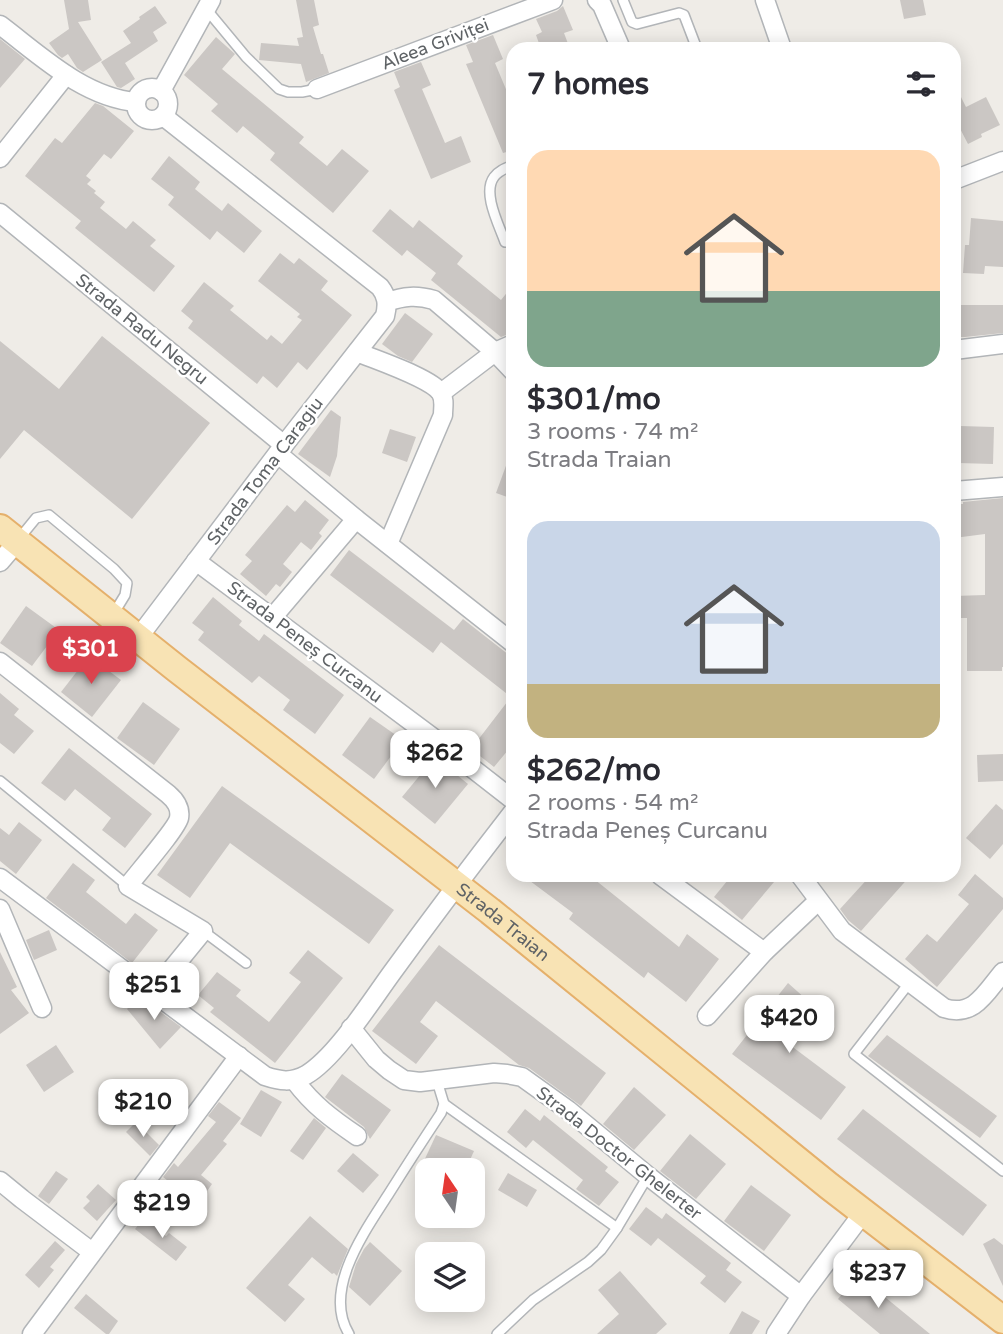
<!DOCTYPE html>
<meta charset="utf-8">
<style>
:root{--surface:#fff;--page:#f7f7f7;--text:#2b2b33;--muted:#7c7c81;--accent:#da434e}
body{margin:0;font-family:"Varela Round",sans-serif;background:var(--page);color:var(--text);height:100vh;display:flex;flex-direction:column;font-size:26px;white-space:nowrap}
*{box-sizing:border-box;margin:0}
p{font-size:23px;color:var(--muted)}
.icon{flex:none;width:38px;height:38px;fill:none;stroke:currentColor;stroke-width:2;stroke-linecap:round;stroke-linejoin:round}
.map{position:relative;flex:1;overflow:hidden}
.panel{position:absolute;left:506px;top:42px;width:455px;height:840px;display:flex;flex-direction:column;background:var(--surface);border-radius:21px;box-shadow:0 4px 18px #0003}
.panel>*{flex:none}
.needle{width:46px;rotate:347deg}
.tools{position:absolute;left:415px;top:1158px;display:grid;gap:14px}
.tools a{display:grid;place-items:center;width:70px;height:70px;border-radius:14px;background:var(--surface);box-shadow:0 4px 18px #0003;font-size:35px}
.price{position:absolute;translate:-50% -60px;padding:0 16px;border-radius:14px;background:#fff;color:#222;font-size:23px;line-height:46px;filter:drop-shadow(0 2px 4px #0008)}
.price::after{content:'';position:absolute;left:50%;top:42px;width:21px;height:16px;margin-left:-10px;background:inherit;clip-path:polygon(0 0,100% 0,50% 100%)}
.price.selected{background:var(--accent);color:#fff}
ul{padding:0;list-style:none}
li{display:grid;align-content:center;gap:14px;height:371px;padding:0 21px}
li span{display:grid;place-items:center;height:217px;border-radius:21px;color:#555}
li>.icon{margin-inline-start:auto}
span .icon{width:126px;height:126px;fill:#fffc;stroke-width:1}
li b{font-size:30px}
h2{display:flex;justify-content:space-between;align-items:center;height:84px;padding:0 21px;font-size:30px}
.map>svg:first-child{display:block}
.building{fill:#cbc7c4}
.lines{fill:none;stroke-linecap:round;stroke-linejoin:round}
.lane-casing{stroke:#b2b5b8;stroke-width:12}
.street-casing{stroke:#b2b5b8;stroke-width:21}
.primary-casing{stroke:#e5b06b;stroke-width:30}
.lane{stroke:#fff;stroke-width:9}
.street{stroke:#fff;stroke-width:18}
.primary{stroke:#f8e3b4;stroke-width:26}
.labels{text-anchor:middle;stroke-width:5;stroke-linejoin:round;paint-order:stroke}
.street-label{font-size:18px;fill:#5f6366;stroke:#fff}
</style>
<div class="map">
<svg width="1003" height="1334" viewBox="0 0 1003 1334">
<rect width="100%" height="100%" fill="#efece7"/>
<g class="building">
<polygon points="64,0 88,0 91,20 78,22 102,60 83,72 77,68 68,54 62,58 58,55 49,43 69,29"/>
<polygon points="296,0 314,0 319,25 313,27 321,54 323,54 329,73 306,82 301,64 259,60 261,43 299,46 297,38 303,37"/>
<polygon points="900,0 923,0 926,15 904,19"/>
<polygon points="155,6 167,23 153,32 158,41 125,63 135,79 121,88 117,87 101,62 131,43 123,31 140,19 139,17"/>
<polygon points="563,6 573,30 564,33 570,49 541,49 536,35 542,32 536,19 557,11"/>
<polygon points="493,35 503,59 495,63 513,106 513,150 503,153 466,64 473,62 466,45"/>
<polygon points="216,37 235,54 222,69 304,137 299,143 327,166 342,149 369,171 333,213 270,160 275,153 243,126 237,133 211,111 218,104 184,75"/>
<polygon points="0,39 25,59 0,88"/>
<polygon points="421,62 431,85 422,89 445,143 461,136 471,162 431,179 394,90 400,87 394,72"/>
<polygon points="954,83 966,107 986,97 1000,125 981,134 982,137 968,144 954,117"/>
<polygon points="95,103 103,106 134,131 111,159 104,154 86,176 91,180 87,184 96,191 94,193 105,202 100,208 126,229 133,221 156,240 150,246 175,266 154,292 75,228 81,221 25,176 55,138 62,143"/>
<polygon points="169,156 200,182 195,189 222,211 228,203 262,231 244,253 217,231 210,240 168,205 174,197 151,179"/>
<polygon points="390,209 413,228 419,220 463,256 457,264 501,300 513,285 513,331 511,333 501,337 431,280 436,273 407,250 402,256 372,231"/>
<polygon points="971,218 1003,221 1003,267 985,266 984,274 963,273 965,245 969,245"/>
<polygon points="280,253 294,264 299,258 328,281 321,290 352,315 307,370 298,362 277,388 263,376 257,384 188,328 193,321 181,311 204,282 234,306 230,310 267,340 271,335 282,344 302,320 297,317 300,314 258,281"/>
<polygon points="954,305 1003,305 1003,333 965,337 954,337"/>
<polygon points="405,313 433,334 412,362 398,356 382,344"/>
<polygon points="102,336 210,423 132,519 24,430 0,459 0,341 59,389"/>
<polygon points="331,410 341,417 337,456 330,477 298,454"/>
<polygon points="960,426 994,427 993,464 958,463"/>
<polygon points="390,429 416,437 407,462 382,453"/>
<polygon points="511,452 513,453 513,499 496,493"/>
<polygon points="1003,498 1003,667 1002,667 1002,671 967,671 967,618 954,618 954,596 985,595 985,534 954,538 954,504 963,504 963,502"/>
<polygon points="305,500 329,520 319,533 322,536 311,550 301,542 283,564 292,572 280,587 276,584 266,596 240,574 252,561 245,555 287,505 295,512"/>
<polygon points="349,550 454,630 463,619 513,658 513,744 494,767 471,749 511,697 441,642 433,653 330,575"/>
<polygon points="213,597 242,621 239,625 259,641 264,634 344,695 315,734 283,710 290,700 259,676 252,683 198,640 204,632 192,623"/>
<polygon points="26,606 59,630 32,666 0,643"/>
<polygon points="89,656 121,680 92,717 61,692"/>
<polygon points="0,693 19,709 14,715 34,731 14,754 0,743"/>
<polygon points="143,702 180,729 154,765 117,738"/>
<polygon points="370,717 403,740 374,779 342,755"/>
<polygon points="69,748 152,814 125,848 102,830 111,818 75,789 65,801 41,783"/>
<polygon points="1003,754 1003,781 978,782 977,755"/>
<polygon points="435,757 468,784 435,824 402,797"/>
<polygon points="222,786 394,910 369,944 230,843 190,898 157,875"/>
<polygon points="996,804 1003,810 1003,844 990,859 966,838"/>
<polygon points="19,822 42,840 16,874 0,861 0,828 9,835"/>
<polygon points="73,863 95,880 86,892 126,924 135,913 158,930 132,963 46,898"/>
<polygon points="975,874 1003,898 1003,909 937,987 905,959 927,934 937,942 969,904 958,895"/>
<polygon points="522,875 589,875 679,947 687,934 719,959 686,1002 648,972 644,978 569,919 573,913"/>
<polygon points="732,875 765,875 774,882 742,920 714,897"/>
<polygon points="871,875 911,875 861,931 848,920 840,909"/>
<polygon points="49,930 57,950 34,960 26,940"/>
<polygon points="439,945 606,1073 581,1106 529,1068 519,1065 436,1001 420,1022 438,1036 416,1064 372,1031"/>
<polygon points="308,950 343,978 275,1063 210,1012 214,1008 198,995 217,972 241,990 236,996 269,1022 301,982 289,973"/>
<polygon points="0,952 17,987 11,990 29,1013 0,1034"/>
<polygon points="788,983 816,1008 790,1045 846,1087 821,1120 732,1054"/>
<polygon points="140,997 181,1027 160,1049 127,1009"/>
<polygon points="887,1035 997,1116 980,1138 868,1056"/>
<polygon points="56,1045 74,1072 44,1092 26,1065"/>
<polygon points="342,1074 391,1110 370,1139 364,1127 325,1097"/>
<polygon points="162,1083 184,1103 170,1118 154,1104 156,1101 151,1096"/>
<polygon points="634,1087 666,1115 634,1150 603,1124"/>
<polygon points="261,1090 282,1102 261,1137 240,1124"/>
<polygon points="219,1102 241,1118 223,1141 227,1144 201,1175 212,1184 198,1204 163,1177 174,1163 178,1167 216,1122 208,1116"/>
<polygon points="525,1109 540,1121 544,1115 608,1167 605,1171 619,1182 599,1206 576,1189 583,1180 533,1140 526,1148 507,1132"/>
<polygon points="863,1109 987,1205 963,1236 837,1139"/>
<polygon points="314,1118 326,1128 303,1160 290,1151"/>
<polygon points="136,1122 159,1145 150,1156 126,1132"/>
<polygon points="690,1134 726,1164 696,1199 660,1171"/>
<polygon points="436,1135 474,1151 465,1171 441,1171 423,1163"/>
<polygon points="353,1153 379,1175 363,1193 337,1171"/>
<polygon points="56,1171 68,1179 49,1204 38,1196"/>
<polygon points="508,1173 537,1190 527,1207 498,1190"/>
<polygon points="98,1184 116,1200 97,1221 83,1208 90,1201 86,1197"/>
<polygon points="751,1185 791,1215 764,1251 724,1221"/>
<polygon points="646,1207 662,1219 666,1213 731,1263 726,1270 742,1282 725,1303 700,1283 706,1276 658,1238 651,1246 629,1229"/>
<polygon points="310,1216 348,1249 337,1276 334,1273 332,1274 312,1257 288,1285 305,1299 285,1322 246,1288"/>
<polygon points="144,1218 166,1236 169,1233 187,1247 176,1261 135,1229"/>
<polygon points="994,1238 1003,1245 1003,1286 983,1244"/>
<polygon points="55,1241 65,1250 50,1267 54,1270 39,1288 25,1275"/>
<polygon points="370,1242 402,1271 370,1306 349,1287 356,1264 364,1249"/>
<polygon points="620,1271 667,1324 656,1334 597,1334 619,1314 598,1290"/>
<polygon points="858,1275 930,1334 880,1334 838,1299"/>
<polygon points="86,1294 118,1321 109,1334 106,1334 74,1308"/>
<polygon points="742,1311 760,1321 752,1334 729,1334"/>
</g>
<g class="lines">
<defs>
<g id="lane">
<polyline points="623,0 632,22 637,24 679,13 684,15 697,49"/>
<polyline points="207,10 246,57 279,89 288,92 302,92 317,89"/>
<path d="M 505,242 C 499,225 482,193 494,177 C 498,171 506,168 513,165"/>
<polyline points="18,540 36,518 49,515 114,569 127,583 125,595 114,613"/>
<polyline points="0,781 128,886"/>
<polyline points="203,931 246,963"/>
<polyline points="910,982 854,1054 1003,1171"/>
<polyline points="444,1104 617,1228"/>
<path d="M 349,1334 C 322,1290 365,1231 388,1195 C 405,1168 423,1140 441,1113 L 444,1104 L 437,1081"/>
<polyline points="497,1334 533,1300 588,1262 601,1250 617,1228 648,1176"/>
</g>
<g id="street">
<polyline points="597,0 602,5 621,49"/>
<polyline points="765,0 782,49"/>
<path d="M 0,25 C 40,55 83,97 136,102"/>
<circle cx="152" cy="104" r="16"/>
<polyline points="317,89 553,0"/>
<polyline points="161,91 211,0"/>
<polyline points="0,158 66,75"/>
<polyline points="954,180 1003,161"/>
<polyline points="0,213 284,445"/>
<path d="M 387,302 C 404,296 417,295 434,300 L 495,352 L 513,371"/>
<polyline points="954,350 1003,344"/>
<path d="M 357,352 C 376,360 431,378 441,393 C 445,400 443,407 443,415 L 388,544"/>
<polyline points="441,393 495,352 513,344"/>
<polyline points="278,454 356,519 513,643"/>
<polyline points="954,491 1003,487"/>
<polyline points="196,561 440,743 513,800"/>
<polyline points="0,562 17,542"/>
<polyline points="272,618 356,519"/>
<path d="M 138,638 L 284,445 L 385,316 C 388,304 387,296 380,287 L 163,116"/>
<path d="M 0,662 L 168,794 C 175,800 181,807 179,818 C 177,828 137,874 128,886 L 203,931 L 154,991"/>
<polyline points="660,875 764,952"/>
<path d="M 800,875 L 842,931 L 944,1008 C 974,1018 986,992 1003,972"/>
<path d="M 0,878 L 265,1076 C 280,1081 291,1083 306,1075 C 335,1058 370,1003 391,974 C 431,919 471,866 513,812"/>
<polyline points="0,909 42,1008"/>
<polyline points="707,1016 764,952 818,901"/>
<polyline points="351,1028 376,1059 389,1070 404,1080 420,1082 494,1073 507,1074 522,1077 568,1110 648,1176 801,1296"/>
<path d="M 295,1081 C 313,1105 332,1119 357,1136"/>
<polyline points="0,1181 22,1199 92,1252"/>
<polyline points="32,1334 239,1056"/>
<polyline points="776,1334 801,1296 863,1213"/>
</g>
<g id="primary">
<path id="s1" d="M 0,528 L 177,669 L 490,911 L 829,1186 L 1003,1320"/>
</g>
</defs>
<use href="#lane" class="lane-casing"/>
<use href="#street" class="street-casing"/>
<use href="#primary" class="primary-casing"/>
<use href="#lane" class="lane"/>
<use href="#street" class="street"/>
<use href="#primary" class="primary"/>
</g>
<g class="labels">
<g class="street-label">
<text transform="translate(435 44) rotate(-21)" y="6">Aleea Griviței</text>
<text transform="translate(142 329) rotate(39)" y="6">Strada Radu Negru</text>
<text transform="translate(265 471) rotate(-53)" y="6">Strada Toma Caragiu</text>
<text transform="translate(305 642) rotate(37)" y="6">Strada Peneș Curcanu</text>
<text dy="6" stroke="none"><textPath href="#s1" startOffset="639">Strada Traian</textPath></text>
<text transform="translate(619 1153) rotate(38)" y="6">Strada Doctor Ghelerter</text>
</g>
</g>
</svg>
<div class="tools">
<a><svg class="needle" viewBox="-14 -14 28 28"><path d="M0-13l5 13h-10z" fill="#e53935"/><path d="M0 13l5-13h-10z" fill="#7c7c81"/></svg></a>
<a><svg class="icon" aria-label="layers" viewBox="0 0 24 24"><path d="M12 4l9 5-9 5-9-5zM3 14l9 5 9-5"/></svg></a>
</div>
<b class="price selected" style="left:91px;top:686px">$301</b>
<b class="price" style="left:435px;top:790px">$262</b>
<b class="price" style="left:154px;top:1022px">$251</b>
<b class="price" style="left:789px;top:1055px">$420</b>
<b class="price" style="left:143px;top:1139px">$210</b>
<b class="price" style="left:162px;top:1240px">$219</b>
<b class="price" style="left:878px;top:1310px">$237</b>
<section class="panel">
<h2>7 homes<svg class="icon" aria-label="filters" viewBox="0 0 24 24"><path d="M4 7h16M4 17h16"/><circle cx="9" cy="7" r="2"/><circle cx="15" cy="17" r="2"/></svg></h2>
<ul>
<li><span style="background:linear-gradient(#ffd9b3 65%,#7fa58c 0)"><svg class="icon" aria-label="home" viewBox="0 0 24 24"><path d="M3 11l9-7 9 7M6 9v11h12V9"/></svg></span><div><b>$301/mo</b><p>3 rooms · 74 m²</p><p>Strada Traian</p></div></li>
<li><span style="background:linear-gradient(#c9d6e8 75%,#c2b280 0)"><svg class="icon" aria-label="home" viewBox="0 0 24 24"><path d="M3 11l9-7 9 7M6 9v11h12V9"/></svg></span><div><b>$262/mo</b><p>2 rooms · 54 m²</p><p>Strada Peneș Curcanu</p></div></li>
</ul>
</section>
</div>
